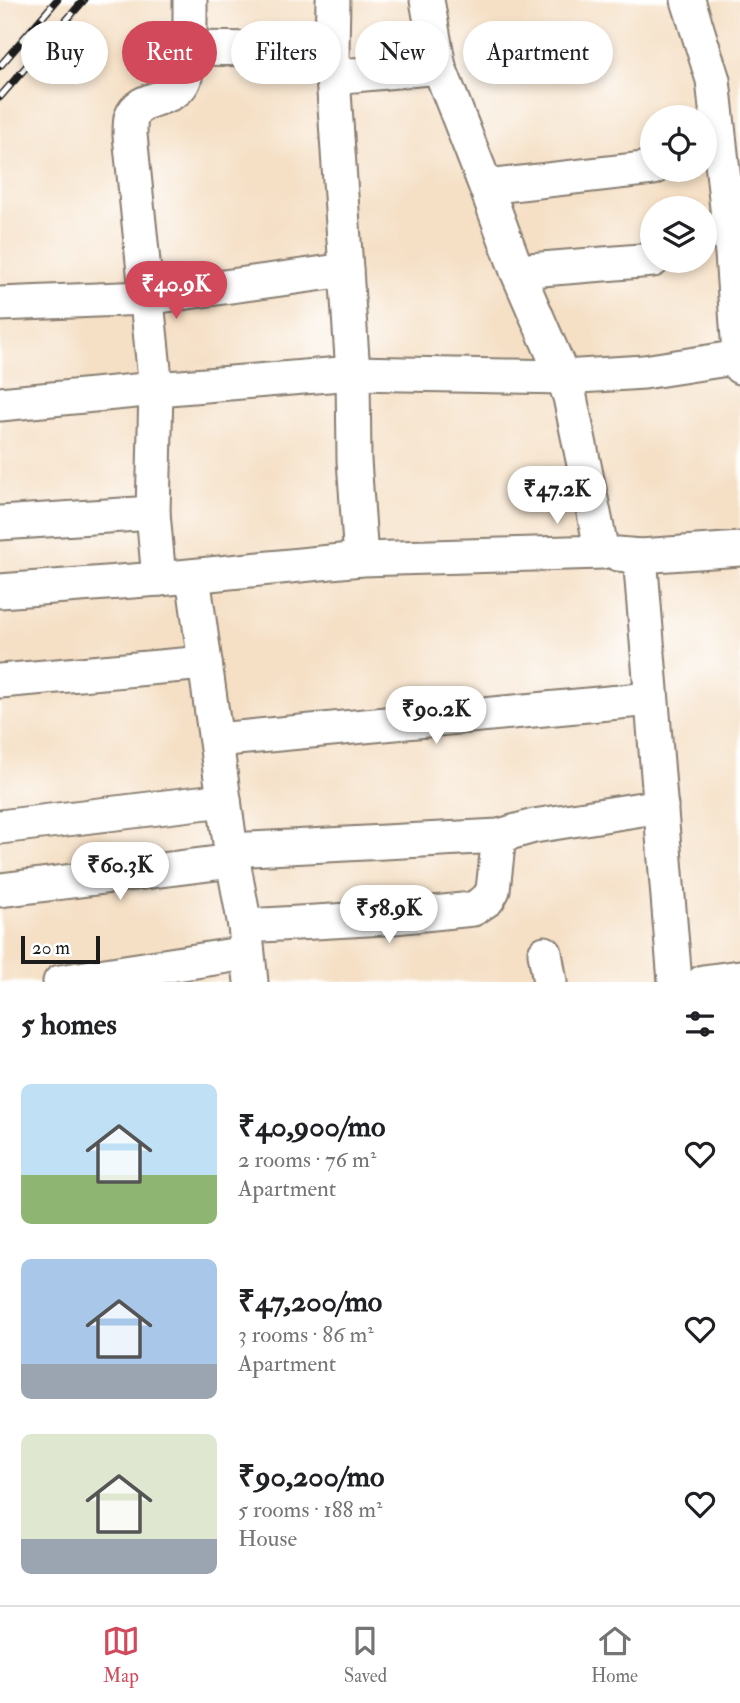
<!DOCTYPE html>
<meta charset="utf-8">
<style>
:root{--surface:#fff;--page:#f2f2f2;--text:#202124;--muted:#757577;--line:#e0e0e0;--accent:#d1495b}
body{margin:0;font-family:"IM FELL Double Pica",serif;background:var(--page);color:var(--text);height:100vh;display:flex;flex-direction:column;font-size:26px;white-space:nowrap}
*{box-sizing:border-box;margin:0}
p{font-size:23px;color:var(--muted)}
.icon{flex:none;width:38px;height:38px;fill:none;stroke:currentColor;stroke-width:2;stroke-linecap:round;stroke-linejoin:round}
.map{position:relative;height:982px;overflow:hidden}
.panel{display:flex;flex-direction:column;background:var(--surface);flex:1}
.panel>*{flex:none}
.hud{position:absolute;left:21px;top:21px;width:698px;height:63px;display:flex;gap:14px}
.controls{position:absolute;left:640px;top:105px;display:grid;gap:14px}
.controls a{display:grid;place-items:center;width:77px;height:77px;border-radius:50%;background:var(--surface);box-shadow:0 4px 10px #0003;font-size:35px}
.scale{position:absolute;left:21px;bottom:18px;width:79px;box-sizing:border-box;padding-left:7px;border:4px solid #1c1c1c;border-top:0;font-size:19px;line-height:24px;white-space:nowrap;color:#1c1c1c;-webkit-text-stroke:5px #fff;paint-order:stroke}
.price{position:absolute;translate:-50% -60px;padding:0 16px;border-radius:24px;background:#fff;color:#222;font-size:23px;line-height:46px;filter:drop-shadow(0 2px 4px #0008)}
.price::after{content:'';position:absolute;left:50%;top:42px;width:21px;height:16px;margin-left:-10px;background:inherit;clip-path:polygon(0 0,100% 0,50% 100%)}
.price.on{background:var(--accent);color:#fff}
ul{padding:0;list-style:none}
li{display:flex;align-items:center;gap:21px;height:175px;padding:0 21px}
li span{display:grid;place-items:center;flex:none;width:196px;height:140px;border-radius:10px;color:#555}
li>.icon{margin-inline-start:auto}
span .icon{width:84px;height:84px;fill:#fffc;stroke-width:1}
li b{font-size:30px}
h2{display:flex;justify-content:space-between;align-items:center;height:84px;padding:0 21px;font-size:30px}
.tag{padding:0 24px;border-radius:32px;background:var(--surface);box-shadow:0 4px 10px #0003;font-size:24px;line-height:63px}
.tag.on{background:var(--accent);color:#fff}
.tabs{display:flex;justify-content:space-around;align-items:center;height:98px;border-top:2px solid var(--line);background:var(--surface);font-size:19px;color:var(--muted)}
.tabs a{display:grid;justify-items:center;gap:4px}
.tabs .on{color:var(--accent)}
.map>svg:first-child{display:block}
.lines{fill:none;stroke-linecap:round;stroke-linejoin:round}
.minor-casing{stroke:#887e71;stroke-width:37}
.minor{stroke:#fff;stroke-width:33}
.rail-casing{stroke:#1c1c1c;stroke-width:8}
.rail{stroke:#fff;stroke-width:5;stroke-dasharray:16;stroke-linecap:butt}
</style>
<div class="map">
<svg width="740" height="982" viewBox="0 0 740 982">
<rect width="100%" height="100%" fill="#fff"/>
<filter id="ink" filterUnits="userSpaceOnUse"><feTurbulence type="fractalNoise" baseFrequency=".0143" numOctaves="2"/><feDisplacementMap in="SourceGraphic" scale="14" xChannelSelector="R" yChannelSelector="G"/><feConvolveMatrix kernelMatrix="1 2 1 2 8 2 1 2 1" color-interpolation-filters="sRGB"/></filter>
<filter id="wash" filterUnits="userSpaceOnUse"><feTurbulence type="fractalNoise" baseFrequency=".00686" numOctaves="4" result="noise"/><feDisplacementMap in="SourceGraphic" scale="28" xChannelSelector="R" yChannelSelector="G"/><feGaussianBlur stdDeviation="1.57" result="paint"/><feColorMatrix in="noise" values="0 0 0 0 0 0 0 0 0 0 0 0 0 0 0 0 0 1.4 0 .05"/><feComposite in="paint" operator="in"/></filter>
<g filter="url(#wash)">
<rect width="100%" height="100%" fill="#f5e0c6"/>
</g>
<g filter="url(#ink)">
<g class="lines">
<defs>
<g id="minor">
<polyline points="333,0 332,50 333,77 353,373 354,460 361,559"/>
<polyline points="688,0 713,80 732,254 740,367"/>
<polyline points="189,48 332,50"/>
<polyline points="333,77 439,67"/>
<polyline points="486,187 653,168"/>
<polyline points="517,271 653,260"/>
<polyline points="0,304 145,298 346,270"/>
<polyline points="0,404 156,389 353,373 563,377 644,372 740,357"/>
<polyline points="0,523 153,513"/>
<polyline points="618,554 640,556 740,549"/>
<polyline points="640,556 675,982"/>
<polyline points="193,576 231,850 245,926 251,982"/>
<path d="M 159,579 L 153,513 L 156,389 L 130,135 C 130,130 130,123 131,118 C 139,94 172,103 183,82 C 191,68 190,18 190,0"/>
<polyline points="0,591 159,579 361,559 602,552 570,397 563,377 517,271 486,187 439,67 427,0"/>
<polyline points="0,681 205,663"/>
<polyline points="216,740 651,699"/>
<polyline points="0,827 224,800"/>
<polyline points="231,850 499,836 534,826 661,806"/>
<polyline points="0,890 233,861"/>
<polyline points="245,926 384,918 473,909 488,899 493,890 499,836"/>
<polyline points="545,953 550,982"/>
<polyline points="60,982 247,953"/>
<polyline points="703,982 740,977"/>
</g>
</defs>
<use href="#minor" class="minor-casing"/>
<use href="#minor" class="minor"/>
<defs>
<g id="rail">
<polyline points="0,66 57,0"/>
<polyline points="0,97 84,0"/>
</g>
</defs>
<use href="#rail" class="rail-casing"/>
<use href="#rail" class="rail"/>
</g>
</g>
</svg>
<div class="controls">
<a><svg class="icon" aria-label="locate" viewBox="0 0 24 24"><circle cx="12" cy="12" r="6"/><path d="M12 2v4M12 18v4M2 12h4M18 12h4"/></svg></a>
<a><svg class="icon" aria-label="layers" viewBox="0 0 24 24"><path d="M12 4l9 5-9 5-9-5zM3 14l9 5 9-5"/></svg></a>
</div>
<div class="scale">20 m</div>
<b class="price on" style="left:176px;top:321px">₹40.9K</b>
<b class="price" style="left:557px;top:526px">₹47.2K</b>
<b class="price" style="left:436px;top:746px">₹90.2K</b>
<b class="price" style="left:120px;top:902px">₹60.3K</b>
<b class="price" style="left:389px;top:945px">₹58.9K</b>
<div class="hud">
<a class="tag">Buy</a>
<a class="tag on">Rent</a>
<a class="tag">Filters</a>
<a class="tag">New</a>
<a class="tag">Apartment</a>
</div>
</div>
<section class="panel">
<h2>5 homes<svg class="icon" aria-label="filters" viewBox="0 0 24 24"><path d="M4 7h16M4 17h16"/><circle cx="9" cy="7" r="2"/><circle cx="15" cy="17" r="2"/></svg></h2>
<ul>
<li><span style="background:linear-gradient(#bfe0f5 65%,#8fb573 0)"><svg class="icon" aria-label="home" viewBox="0 0 24 24"><path d="M3 11l9-7 9 7M6 9v11h12V9"/></svg></span><div><b>₹40,900/mo</b><p>2 rooms · 76 m²</p><p>Apartment</p></div><svg class="icon" aria-label="heart" viewBox="0 0 24 24"><path d="M12 20l-8-8c-3-5 5-10 8-4 3-6 11-1 8 4z"/></svg></li>
<li><span style="background:linear-gradient(#a9c7e8 75%,#9aa5b1 0)"><svg class="icon" aria-label="home" viewBox="0 0 24 24"><path d="M3 11l9-7 9 7M6 9v11h12V9"/></svg></span><div><b>₹47,200/mo</b><p>3 rooms · 86 m²</p><p>Apartment</p></div><svg class="icon" aria-label="heart" viewBox="0 0 24 24"><path d="M12 20l-8-8c-3-5 5-10 8-4 3-6 11-1 8 4z"/></svg></li>
<li><span style="background:linear-gradient(#dfe7d0 75%,#9aa5b1 0)"><svg class="icon" aria-label="home" viewBox="0 0 24 24"><path d="M3 11l9-7 9 7M6 9v11h12V9"/></svg></span><div><b>₹90,200/mo</b><p>5 rooms · 188 m²</p><p>House</p></div><svg class="icon" aria-label="heart" viewBox="0 0 24 24"><path d="M12 20l-8-8c-3-5 5-10 8-4 3-6 11-1 8 4z"/></svg></li>
</ul>
</section>
<nav class="tabs">
<a class="on"><svg class="icon" aria-label="map" viewBox="0 0 24 24"><path d="M3 6l6-2 6 2 6-2v14l-6 2-6-2-6 2zM9 4v14M15 6v14"/></svg>Map</a>
<a><svg class="icon" aria-label="saved" viewBox="0 0 24 24"><path d="M7 4h10v16l-5-4-5 4z"/></svg>Saved</a>
<a><svg class="icon" aria-label="home" viewBox="0 0 24 24"><path d="M3 11l9-7 9 7M6 9v11h12V9"/></svg>Home</a>
</nav>
